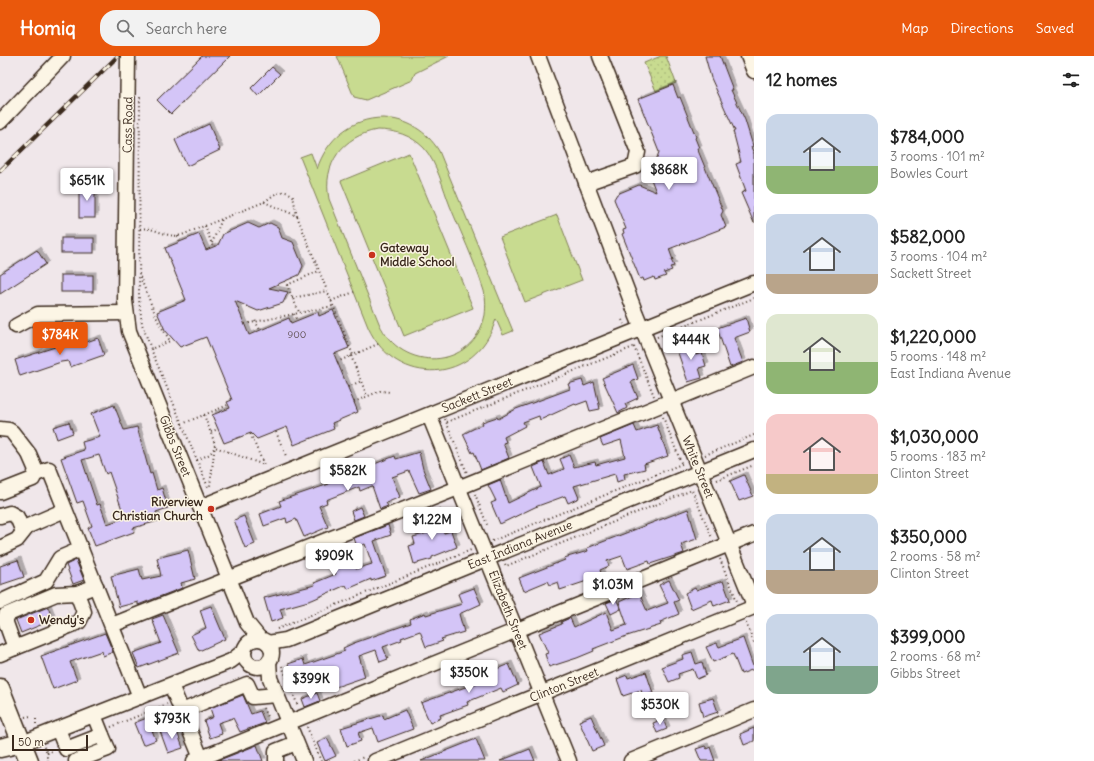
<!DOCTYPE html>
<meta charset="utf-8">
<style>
:root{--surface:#fff;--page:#f2f2f2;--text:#222;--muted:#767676;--accent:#ea580c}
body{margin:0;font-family:Delius,sans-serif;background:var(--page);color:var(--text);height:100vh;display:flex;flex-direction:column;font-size:15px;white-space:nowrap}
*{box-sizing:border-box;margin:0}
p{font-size:13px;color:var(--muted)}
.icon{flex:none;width:22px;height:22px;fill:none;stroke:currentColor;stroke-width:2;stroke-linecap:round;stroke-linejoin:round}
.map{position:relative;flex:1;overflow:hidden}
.details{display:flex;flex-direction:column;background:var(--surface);width:340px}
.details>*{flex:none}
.scale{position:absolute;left:12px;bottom:10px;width:76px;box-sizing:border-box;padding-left:4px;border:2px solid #3b2a1e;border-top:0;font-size:11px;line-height:14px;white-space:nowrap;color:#3b2a1e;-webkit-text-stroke:3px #fcf5e5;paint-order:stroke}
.price{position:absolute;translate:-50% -34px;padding:0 9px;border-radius:4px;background:#fff;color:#222;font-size:13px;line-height:26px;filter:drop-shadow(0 1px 2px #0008)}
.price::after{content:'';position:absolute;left:50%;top:24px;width:12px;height:9px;margin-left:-6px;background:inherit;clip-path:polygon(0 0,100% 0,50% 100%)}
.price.active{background:var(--accent);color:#fff}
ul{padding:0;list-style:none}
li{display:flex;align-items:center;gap:12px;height:100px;padding:0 12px}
li span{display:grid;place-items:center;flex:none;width:112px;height:80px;border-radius:12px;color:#555}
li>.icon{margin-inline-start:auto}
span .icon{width:48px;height:48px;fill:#fffc;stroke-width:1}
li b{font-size:17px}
h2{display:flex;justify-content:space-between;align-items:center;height:48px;padding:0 12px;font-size:17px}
header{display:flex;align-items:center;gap:24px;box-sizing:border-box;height:56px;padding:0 20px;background:var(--accent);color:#fff}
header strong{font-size:19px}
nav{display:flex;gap:22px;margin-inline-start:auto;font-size:14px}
.search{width:280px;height:36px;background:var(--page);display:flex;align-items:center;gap:10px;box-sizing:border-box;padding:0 14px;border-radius:16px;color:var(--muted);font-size:15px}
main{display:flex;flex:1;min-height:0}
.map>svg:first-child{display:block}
.grass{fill:#c8db90;stroke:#828257;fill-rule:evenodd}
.park{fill:url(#park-dots);stroke:#828257}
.building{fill:#d4c5f7;stroke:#3b2a1e;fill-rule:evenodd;filter:url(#shadow)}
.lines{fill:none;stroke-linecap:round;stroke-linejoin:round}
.minor-casing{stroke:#3b2a1e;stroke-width:17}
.major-casing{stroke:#3b2a1e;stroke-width:21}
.path{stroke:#3b2a1e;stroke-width:2;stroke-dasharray:1 3;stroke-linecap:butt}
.minor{stroke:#fcf5e5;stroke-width:14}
.major{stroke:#fcf5e5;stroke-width:18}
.rail-casing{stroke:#3b2a1e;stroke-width:4.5}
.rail{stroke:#fcf5e5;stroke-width:3;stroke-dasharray:9;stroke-linecap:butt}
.poi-dot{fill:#c8321e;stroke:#fcf5e5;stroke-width:1.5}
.labels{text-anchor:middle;stroke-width:3;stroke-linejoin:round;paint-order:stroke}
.number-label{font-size:10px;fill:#615154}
.street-label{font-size:12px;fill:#3b2a1e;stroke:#fcf5e5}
.poi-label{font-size:12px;font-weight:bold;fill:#3b2a1e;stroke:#fcf5e5;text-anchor:start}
</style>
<header>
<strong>Homiq</strong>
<div class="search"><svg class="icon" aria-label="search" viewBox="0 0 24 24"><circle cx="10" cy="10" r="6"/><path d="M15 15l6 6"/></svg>Search here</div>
<nav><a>Map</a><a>Directions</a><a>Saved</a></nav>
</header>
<main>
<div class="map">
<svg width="754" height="705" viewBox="0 0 754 705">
<defs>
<pattern id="park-dots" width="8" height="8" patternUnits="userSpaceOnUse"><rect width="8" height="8" fill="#c8db90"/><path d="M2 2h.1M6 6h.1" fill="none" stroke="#adbc7c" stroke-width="1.8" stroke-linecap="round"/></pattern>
<filter id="shadow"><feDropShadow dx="3" dy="-3" stdDeviation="0" flood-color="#0004"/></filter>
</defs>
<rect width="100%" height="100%" fill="#f0e7ea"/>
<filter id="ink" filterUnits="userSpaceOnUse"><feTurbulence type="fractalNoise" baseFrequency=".025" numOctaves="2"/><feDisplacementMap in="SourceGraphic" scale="8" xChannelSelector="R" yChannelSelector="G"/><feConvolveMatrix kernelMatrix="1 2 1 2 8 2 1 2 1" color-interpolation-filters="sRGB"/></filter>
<g filter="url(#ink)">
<g class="grass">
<polygon points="337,0 449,0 415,17 412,24 366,44 354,41"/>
<path d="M 383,62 C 407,63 427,75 439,95 L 513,275 L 503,279 L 496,263 C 477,328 396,333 368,271 L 300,101 L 311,97 L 317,113 C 327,83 351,62 383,62 ZM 377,74 C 395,74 411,79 424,92 C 437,107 443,132 450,150 C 461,177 474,204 483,232 C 486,240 486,250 485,259 C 473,315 401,317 379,267 L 329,143 C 322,108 343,80 377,74 Z"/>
<polygon points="409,97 473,252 404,280 341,125"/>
<polygon points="557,159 582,224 525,246 500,181"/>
</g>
<polygon class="park" points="661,0 666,0 676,27 656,35 644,7"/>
<g class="building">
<polygon points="202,0 230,0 171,58 157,44"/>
<polygon points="705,0 720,0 733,34 731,34 745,64 753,90 751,91 754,98 754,167 741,137 746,135 736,108 741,106 733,75 735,75 711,22"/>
<polygon points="272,11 280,18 258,40 251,32"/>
<polygon points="673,29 678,42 680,41 696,81 695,82 699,92 697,92 723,155 721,159 726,171 669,193 673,204 671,204 674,210 670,211 672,214 664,217 666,220 655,224 654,221 644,225 643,222 640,223 622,178 624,177 623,174 626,173 614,143 617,138 639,129 656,136 647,113 654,110 659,96 638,43"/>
<polygon points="209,68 220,94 187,110 175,84"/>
<rect x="79" y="130" width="16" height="32"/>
<polygon points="248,167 259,172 270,167 278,171 282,182 293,186 303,210 299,219 269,232 288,236 283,247 258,255 235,245 249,279 289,262 291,267 318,256 319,260 333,254 349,292 334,298 358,356 332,367 334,373 294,389 287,371 257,383 251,377 224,387 212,359 230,352 227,346 232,344 206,281 180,291 165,274 157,256 186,244 165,192 199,178 206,194 218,189 223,178"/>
<rect x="61" y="182" width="33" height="15"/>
<polygon points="37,194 46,208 0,238 0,218"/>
<rect x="61" y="219" width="32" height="17"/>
<polygon points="746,262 750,276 734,282 743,306 730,311 717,272"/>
<polygon points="69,282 72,291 98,282 104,299 70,311 68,305 61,306 20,320 15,304 55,291 54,287"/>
<polygon points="692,285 696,299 702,297 706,310 699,312 702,322 688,326 676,291"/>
<polygon points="633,309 638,323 631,326 638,342 625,348 627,352 618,357 602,322"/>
<polygon points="582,324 584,330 594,326 600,353 590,355 587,345 576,349 575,348 540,364 539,360 523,366 525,370 504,381 506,386 503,387 509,402 481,414 474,396 472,397 463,378 483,368 482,366 497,361 498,363 516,353 570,333 568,328"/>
<path d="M 114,349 L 124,374 L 137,371 L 150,418 L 152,417 L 157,434 L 162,432 L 168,452 L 156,456 L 158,465 L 133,472 L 134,476 L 95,490 L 88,472 L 92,470 L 83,445 L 77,447 L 61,402 L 84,394 L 82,386 L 100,381 L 91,358 ZM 99,399 L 106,418 L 109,416 L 125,462 L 107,468 L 100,448 L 97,449 L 82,404 Z"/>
<polygon points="69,366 73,377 57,383 53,371"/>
<polygon points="634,369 637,376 657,369 668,400 644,408 645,413 624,418 625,423 617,426 615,418 574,430 579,442 568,447 565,440 535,451 500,468 491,447 496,445 488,429 500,424 508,447 541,431 533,411 544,406 549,419 564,413 560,403 569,399 574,411 595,406 596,409 625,401 621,384 603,390 600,383"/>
<polygon points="419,396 423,413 431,433 419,437 409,415 392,421 400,441 386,447 388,450 380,453 372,430 360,435 359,431 326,444 327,447 319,450 328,471 304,481 296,463 287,467 286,462 264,470 260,458 281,450 279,445 329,428 328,426 395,400 396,403"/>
<polygon points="744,419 753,440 739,445 730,425"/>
<polygon points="360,451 364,460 354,464 351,455"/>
<polygon points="688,453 697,483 681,488 684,497 650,508 649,505 627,513 622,500 607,505 609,510 600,514 602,520 560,534 558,526 550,529 548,525 524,535 519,522 565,504 564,502 588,495 587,492"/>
<polygon points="437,455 444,477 451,475 457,491 432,501 432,503 414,508 409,490 415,488 413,481 431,476 426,459"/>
<polygon points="244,460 255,488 245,492 234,464"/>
<polygon points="388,469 391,479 374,485 386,520 371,525 371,523 348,533 346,529 312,544 280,553 283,562 271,566 264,542 315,529 314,527 336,518 327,498 336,494 343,511 354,507 356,513 372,508 365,488 357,491 354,482"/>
<polygon points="188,494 195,523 181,527 182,532 138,549 138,546 119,551 111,520 139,513 142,524 161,520 157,502"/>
<polygon points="18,504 24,521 0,529 0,510"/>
<polygon points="76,504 84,524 73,528 66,509"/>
<polygon points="669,524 679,544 674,546 679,558 660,566 661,569 624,581 593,593 594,595 577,602 549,611 545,598 548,597 539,577 562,568 561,566 570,562 574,571 606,556 613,574 627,569 619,546 639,537 647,555 668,547 659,529"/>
<polygon points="723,525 730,544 714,550 712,544 691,553 685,537 695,532 696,534"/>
<polygon points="474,532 481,548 459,558 464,576 441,583 443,585 426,591 420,575 401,582 402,584 383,591 388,603 380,606 376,594 359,600 365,621 327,634 322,619 302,626 299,620 293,622 288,608 303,603 305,609 345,595 343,592 354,587 411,567 410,563 425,557 426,559 462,548 458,538"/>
<polygon points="616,543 621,553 611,558 606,547"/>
<polygon points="211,550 225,583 199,595 191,579 206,572 200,554"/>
<polygon points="48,551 52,562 42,566 43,568 21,577 16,564"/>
<polygon points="163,559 179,597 139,612 133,597 161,587 152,563"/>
<polygon points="105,577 113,596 103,600 102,595 70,606 77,624 53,633 41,600"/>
<polygon points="743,582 754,613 741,618 733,598 713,606 706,591 717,587 719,591"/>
<polygon points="692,596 696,608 702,606 706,619 697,623 693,613 678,618 679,622 669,626 662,611 683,603 682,599"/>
<polygon points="509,608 518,629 503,636 501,632 467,646 468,649 440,659 441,662 430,667 421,647 496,620 494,614"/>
<polygon points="646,616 653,637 643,640 641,634 623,640 617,623 627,619 628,622"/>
<polygon points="317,637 320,645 305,651 302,643"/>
<polygon points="243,639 251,658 260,655 265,667 240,676 233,662 218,667 222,678 210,682 204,665 213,661 210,652"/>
<polygon points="713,642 718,656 703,661 699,646"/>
<polygon points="405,654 413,673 378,686 373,672 358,677 361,685 347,690 341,672 383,659 384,663"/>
<polygon points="591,660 604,690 592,695 579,665"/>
<polygon points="147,662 156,684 143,689 134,667"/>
<polygon points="663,663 667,673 657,677 653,667"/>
<polygon points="175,670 183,692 168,697 160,675"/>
<polygon points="754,672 754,685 744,689 740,678"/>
<polygon points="327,682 336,700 325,705 317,687"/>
<polygon points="476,683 485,705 421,705"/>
<polygon points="257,689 263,705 217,705"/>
<polygon points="705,690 707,693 710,691 715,705 701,705 696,693"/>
<polygon points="530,693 535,705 500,705"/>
</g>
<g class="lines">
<defs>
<g id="minor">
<polyline points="128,0 125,245 129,275 247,567 260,583"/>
<polyline points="538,0 636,258 754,549"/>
<polyline points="748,0 754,15"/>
<polyline points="0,66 63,0"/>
<polyline points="586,127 635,110 638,96 600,0"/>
<polyline points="16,270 38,258 126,257"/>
<polyline points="429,359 569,705"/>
<polyline points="0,373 9,374 12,376 29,398 36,414 33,423 0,436"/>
<polyline points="36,418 49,413 140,641"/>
<polyline points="200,451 754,227"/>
<polyline points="0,460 10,457 17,461 23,476"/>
<polyline points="0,492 17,484 28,470 65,454"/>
<polyline points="0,546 46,525 60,502 81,493"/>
<polyline points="112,569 458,432 754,311"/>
<circle cx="258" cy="597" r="14"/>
<polyline points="268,587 286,584 754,394"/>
<polyline points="15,592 6,567 6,559 56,538 77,537 96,530"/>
<polyline points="0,598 79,566 84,556 77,537"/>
<polyline points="269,605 270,622 304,705"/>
<polyline points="171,629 201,702"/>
<polyline points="182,655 247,628 253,641 277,639"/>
<polyline points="58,673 66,693 102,679 94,659"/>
<polyline points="22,687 231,605 244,595"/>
<polyline points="76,705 108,693 102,679"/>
<polyline points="194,705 754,478"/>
<polyline points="276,705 276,695 296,687"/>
<polyline points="375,705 754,551"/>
<polyline points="631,705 754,654"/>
</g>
<g id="major">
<polyline points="0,632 29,705"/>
<polyline points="0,692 22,687"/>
</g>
</defs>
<use href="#minor" class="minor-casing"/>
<use href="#major" class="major-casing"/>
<g class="path">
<polyline points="264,146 297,160 353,299"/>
<polyline points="205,170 213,191"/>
<path d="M 140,173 C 155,170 166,183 182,179 L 264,146 C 273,140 282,130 293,140 L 297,160"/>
<polyline points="178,180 180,186"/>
<polyline points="212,187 222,163"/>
<polyline points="140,221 158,265 170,285 151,293 142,268 139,244 140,41"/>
<polyline points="285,225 299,256"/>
<polyline points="287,229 319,215"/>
<polyline points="292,242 327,235"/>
<polyline points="331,245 354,236"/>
<polyline points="294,258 297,265"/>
<polyline points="622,264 624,268"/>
<polyline points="255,265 260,274"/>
<polyline points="245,268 333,250"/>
<polyline points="657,281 754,242"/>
<polyline points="634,291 654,340"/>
<polyline points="151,293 208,431"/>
<polyline points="351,300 367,340"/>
<polyline points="337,306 378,288"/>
<polyline points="348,331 361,325"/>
<polyline points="354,346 380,335 390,336"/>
<polyline points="204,359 215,388 210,430"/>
<polyline points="663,361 682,409"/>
<polyline points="445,363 467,417"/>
<polyline points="447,366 636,290"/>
<polyline points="182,368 228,349"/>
<polyline points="211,376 218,373"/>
<polyline points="276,376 286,400"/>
<polyline points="705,399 754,379"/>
<polyline points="197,404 210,398 215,391 264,409 250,377"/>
<polyline points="717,424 754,409"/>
<polyline points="475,438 488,471"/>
<polyline points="492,485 684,407"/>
<polyline points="720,503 737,545"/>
<polyline points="505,508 506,510 692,434 712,482"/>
<polyline points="746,567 754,587"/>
<polyline points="277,573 471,494"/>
<polyline points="282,610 298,650"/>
<polyline points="263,652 268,663"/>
<polyline points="25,661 31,660"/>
<polyline points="36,663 36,670"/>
<polyline points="111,671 167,648"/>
<polyline points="307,671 321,705"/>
<polyline points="44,691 46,695 48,695 47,701 48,705"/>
<polyline points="47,697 54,694"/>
<polyline points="354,705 364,701"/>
</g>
<use href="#minor" class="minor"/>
<use href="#major" class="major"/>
<defs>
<polyline id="rail" points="0,115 118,0"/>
</defs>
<use href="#rail" class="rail-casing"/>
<use href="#rail" class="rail"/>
</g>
</g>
<g class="poi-dot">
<circle cx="372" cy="199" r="4"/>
<circle cx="211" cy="453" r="4"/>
<circle cx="31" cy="564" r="4"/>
</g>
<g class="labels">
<g class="number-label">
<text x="297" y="282">900</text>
</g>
<g class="street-label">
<text transform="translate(128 69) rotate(-89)" y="4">Cass Road</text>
<text transform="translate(477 339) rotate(-22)" y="4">Sackett Street</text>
<text transform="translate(175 390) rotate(68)" y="4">Gibbs Street</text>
<text transform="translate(698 411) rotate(68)" y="4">White Street</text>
<text transform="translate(520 489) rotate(-22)" y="4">East Indiana Avenue</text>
<text transform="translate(508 554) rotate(68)" y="4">Elizabeth Street</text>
<text transform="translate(564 629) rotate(-22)" y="4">Clinton Street</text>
</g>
<g class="poi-label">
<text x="380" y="196">Gateway<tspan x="380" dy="14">Middle School</tspan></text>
<text x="203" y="450" text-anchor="end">Riverview<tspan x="203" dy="14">Christian Church</tspan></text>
<text x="39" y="568">Wendy's</text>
</g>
</g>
</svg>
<div class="scale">50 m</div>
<b class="price" style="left:669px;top:135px">$868K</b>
<b class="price" style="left:87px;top:146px">$651K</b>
<b class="price active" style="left:60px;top:300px">$784K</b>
<b class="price" style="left:691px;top:305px">$444K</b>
<b class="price" style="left:348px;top:436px">$582K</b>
<b class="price" style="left:432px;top:485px">$1.22M</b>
<b class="price" style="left:334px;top:521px">$909K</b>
<b class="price" style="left:613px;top:550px">$1.03M</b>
<b class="price" style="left:469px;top:638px">$350K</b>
<b class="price" style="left:311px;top:644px">$399K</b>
<b class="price" style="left:660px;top:670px">$530K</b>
<b class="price" style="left:172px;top:684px">$793K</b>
</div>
<section class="details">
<h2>12 homes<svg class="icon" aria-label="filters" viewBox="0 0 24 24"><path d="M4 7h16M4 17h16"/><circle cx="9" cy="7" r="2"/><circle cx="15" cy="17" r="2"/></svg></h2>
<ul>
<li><span style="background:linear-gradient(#c9d6e8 65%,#8fb573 0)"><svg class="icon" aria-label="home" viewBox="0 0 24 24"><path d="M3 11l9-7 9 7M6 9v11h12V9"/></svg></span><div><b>$784,000</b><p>3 rooms · 101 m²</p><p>Bowles Court</p></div></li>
<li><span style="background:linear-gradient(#c9d6e8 75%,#b9a48a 0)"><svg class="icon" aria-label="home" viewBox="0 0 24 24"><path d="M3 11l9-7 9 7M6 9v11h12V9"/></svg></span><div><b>$582,000</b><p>3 rooms · 104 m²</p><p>Sackett Street</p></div></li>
<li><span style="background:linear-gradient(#dfe7d0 60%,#8fb573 0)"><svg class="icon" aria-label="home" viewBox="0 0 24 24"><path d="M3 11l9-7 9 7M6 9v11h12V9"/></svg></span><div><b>$1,220,000</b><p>5 rooms · 148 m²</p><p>East Indiana Avenue</p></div></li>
<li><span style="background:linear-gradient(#f6c9c9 75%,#c2b280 0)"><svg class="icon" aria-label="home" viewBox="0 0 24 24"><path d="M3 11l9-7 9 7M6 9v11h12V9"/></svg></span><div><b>$1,030,000</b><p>5 rooms · 183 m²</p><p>Clinton Street</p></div></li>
<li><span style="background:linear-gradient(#c9d6e8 70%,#b9a48a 0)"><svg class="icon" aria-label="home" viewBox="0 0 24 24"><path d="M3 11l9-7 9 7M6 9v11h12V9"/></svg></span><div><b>$350,000</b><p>2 rooms · 58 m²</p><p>Clinton Street</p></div></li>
<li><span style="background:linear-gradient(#c9d6e8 65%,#7fa58c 0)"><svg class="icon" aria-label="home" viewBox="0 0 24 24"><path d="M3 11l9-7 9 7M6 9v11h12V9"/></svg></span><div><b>$399,000</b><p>2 rooms · 68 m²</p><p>Gibbs Street</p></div></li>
</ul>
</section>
</main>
